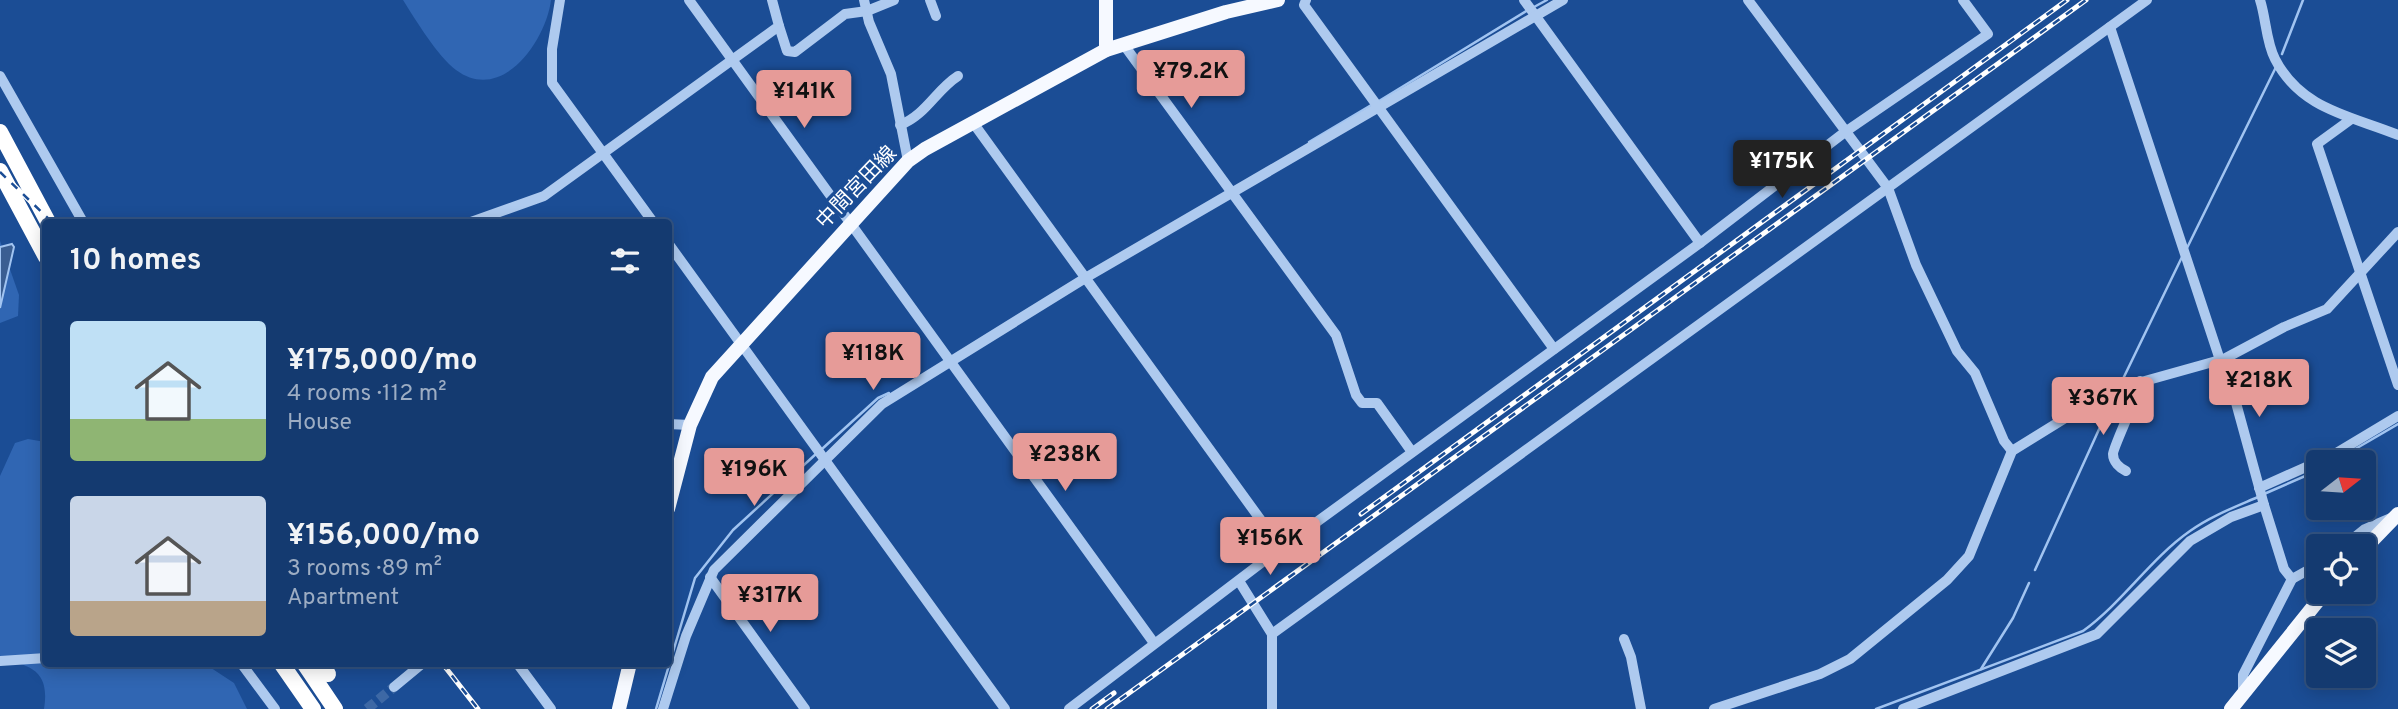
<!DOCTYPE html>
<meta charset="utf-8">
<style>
:root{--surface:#143a70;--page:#1d4175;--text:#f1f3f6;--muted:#9dadc3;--line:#335483;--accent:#e69b98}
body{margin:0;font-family:Overpass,"Noto Sans JP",sans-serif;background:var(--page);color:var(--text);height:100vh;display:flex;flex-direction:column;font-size:26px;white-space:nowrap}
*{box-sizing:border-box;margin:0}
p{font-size:23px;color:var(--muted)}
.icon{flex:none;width:38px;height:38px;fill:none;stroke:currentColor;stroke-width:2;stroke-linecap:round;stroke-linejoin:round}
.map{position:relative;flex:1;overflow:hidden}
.sheet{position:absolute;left:42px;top:219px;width:630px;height:448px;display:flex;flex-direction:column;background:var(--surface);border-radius:7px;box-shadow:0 4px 18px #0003,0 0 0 2px var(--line)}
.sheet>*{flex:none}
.needle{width:46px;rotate:73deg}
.fabs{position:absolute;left:2306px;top:450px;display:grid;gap:14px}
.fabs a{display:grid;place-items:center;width:70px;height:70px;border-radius:7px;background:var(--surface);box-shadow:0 4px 18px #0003,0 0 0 2px var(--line);font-size:35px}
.price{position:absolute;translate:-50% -60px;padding:0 16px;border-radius:7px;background:var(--accent);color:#111;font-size:23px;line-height:46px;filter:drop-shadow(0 2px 4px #0008)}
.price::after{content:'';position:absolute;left:50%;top:42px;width:21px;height:16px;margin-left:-10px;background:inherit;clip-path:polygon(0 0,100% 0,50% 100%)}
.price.on{background:#222;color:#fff}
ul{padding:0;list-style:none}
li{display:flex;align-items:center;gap:21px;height:175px;padding:0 28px}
li span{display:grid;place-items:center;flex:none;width:196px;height:140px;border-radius:7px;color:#555}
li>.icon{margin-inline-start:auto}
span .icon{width:84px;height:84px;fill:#fffc;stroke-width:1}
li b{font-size:30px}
h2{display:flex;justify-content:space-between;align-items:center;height:84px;padding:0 28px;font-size:30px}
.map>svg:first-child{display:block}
.green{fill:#3066b3}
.water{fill:#3a5e92;stroke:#a1c4f1;stroke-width:2}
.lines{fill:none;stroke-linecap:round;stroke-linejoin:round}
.stream{stroke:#a1c4f1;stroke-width:2.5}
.minor-tunnel{stroke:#3d68a5;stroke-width:10;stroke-dasharray:10 5;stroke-linecap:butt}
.minor{stroke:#aecaef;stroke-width:10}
.major{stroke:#f6f9ff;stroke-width:14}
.highway{stroke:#fff;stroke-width:16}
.rail-casing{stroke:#fff;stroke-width:5}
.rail{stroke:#1b4d95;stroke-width:2.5;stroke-dasharray:8;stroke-linecap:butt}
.labels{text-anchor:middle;stroke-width:7;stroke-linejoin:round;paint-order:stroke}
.street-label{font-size:21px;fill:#fff;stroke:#1b4d95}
</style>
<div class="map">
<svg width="2398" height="709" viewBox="0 0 2398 709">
<rect width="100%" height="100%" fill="#1b4d95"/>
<g class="green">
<path d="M 403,0 L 551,0 C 546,41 502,104 456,70 C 438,57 415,19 403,0 Z"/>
<polygon points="0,241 19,295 18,316 0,323"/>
<path d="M 28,439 L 45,442 L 46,663 L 205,664 L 234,683 L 247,709 L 44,709 C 50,671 32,666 0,658 L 0,476 L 15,443 Z"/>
</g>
<polygon class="water" points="12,244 14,247 0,308 0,247"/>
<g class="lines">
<g class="stream">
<polyline points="1534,7 1547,0"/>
<polyline points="2282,54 2303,0"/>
<polyline points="1379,101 1528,10"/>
<polyline points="1309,142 1373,104"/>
<polyline points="2187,248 2276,67"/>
<polyline points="2121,383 2182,257"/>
<polyline points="822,449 878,398 889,393"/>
<polyline points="2333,462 2398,424"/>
<polyline points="2264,494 2319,470"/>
<polyline points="2035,570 2116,392"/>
<polyline points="1981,669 2013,618 2029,583"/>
<polyline points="656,709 695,578 733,530 817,453"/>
<path d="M 1876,709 L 2083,631 C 2123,602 2150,559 2190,531 C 2211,516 2235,507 2258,497"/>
</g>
<polyline class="minor-tunnel" points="367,709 394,687"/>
<g class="minor">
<polyline points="560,0 552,49 552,83 653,222"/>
<polyline points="689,0 1154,643"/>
<polyline points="864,0 869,22 891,74 908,161"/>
<polyline points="930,0 936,16"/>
<polyline points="1306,0 1304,5 1554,349"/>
<polyline points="1524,0 1700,243"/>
<polyline points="1748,0 1888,188 1916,265 1957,351 1975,373 2004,441 2012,451"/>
<path d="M 2260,0 C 2266,18 2266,42 2275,59 C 2301,110 2352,116 2398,135"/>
<polyline points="779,26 787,51 795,52 845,14 867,11 894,0"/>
<polyline points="2110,27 2220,360 2224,359 2264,505 2284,569 2292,579"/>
<polyline points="1124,45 1336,335 1356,395 1362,403 1377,403 1412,452"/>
<polyline points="0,76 83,222"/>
<polyline points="2350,120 2317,144 2398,385"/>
<polyline points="974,124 1281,548"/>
<path d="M 900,125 C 926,115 936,90 958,76"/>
<polyline points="471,222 544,196 779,26 772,0"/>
<polyline points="668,243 1005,709"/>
<polyline points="2224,359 2284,327 2327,309 2398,232"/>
<polyline points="668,424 690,425"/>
<path d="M 2126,471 C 2120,468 2113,462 2113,454 C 2113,447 2137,399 2140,381"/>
<polyline points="2259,488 2333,455 2398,416"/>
<polyline points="2344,546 2365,529 2393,517"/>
<polyline points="710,577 805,709"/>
<polyline points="1239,581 1272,634 1272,709"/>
<polyline points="1272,634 2147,0"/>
<polyline points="1624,639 1631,657 1641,709"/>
<polyline points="0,661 46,658"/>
<polyline points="241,663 275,709"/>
<polyline points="517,663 551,709"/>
<polyline points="394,687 423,663"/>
<polyline points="2243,693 2243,675 2292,579 2319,564"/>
<polyline points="663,709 686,636 714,570 882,404 1087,277 1563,0"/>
<polyline points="1069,709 1281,548 1700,243 1845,132 1988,34 1963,0"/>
<polyline points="1714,709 1820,674 1850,659 1947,580 1969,556 2012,451 2109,391 2220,360"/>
<polyline points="1903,709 2097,634 2190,541 2231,517 2264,505"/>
</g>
<g class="major">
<polyline points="1106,50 1106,0"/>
<polyline points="668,509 690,425 712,377 908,161 925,149 1106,50 1226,12 1278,0"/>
<polyline points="2364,549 2398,514"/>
<polyline points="619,709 630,663"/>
<polyline points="2231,709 2325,592"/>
</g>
<g class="highway">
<polyline points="0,132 48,222"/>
<polyline points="0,171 46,257"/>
<polyline points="281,663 313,709"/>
<polyline points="304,663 335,709"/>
<polyline points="320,663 328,674"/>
</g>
<defs>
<g id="rail">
<polyline points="0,172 52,222"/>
<polyline points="1361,514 2067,0"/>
<polyline points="442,663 478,709"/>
<polyline points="1092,709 1114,693"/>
<polyline points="1107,709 2086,0"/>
</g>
</defs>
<use href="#rail" class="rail-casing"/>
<use href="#rail" class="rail"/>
</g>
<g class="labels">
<g class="street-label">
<text transform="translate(856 187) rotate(-46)" y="7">中間宮田線</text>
</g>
</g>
</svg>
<div class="fabs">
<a><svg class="needle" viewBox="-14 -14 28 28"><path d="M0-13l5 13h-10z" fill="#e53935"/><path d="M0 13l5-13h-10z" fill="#9dadc3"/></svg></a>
<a><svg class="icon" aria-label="locate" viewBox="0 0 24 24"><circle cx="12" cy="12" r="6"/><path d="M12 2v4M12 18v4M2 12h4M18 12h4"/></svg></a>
<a><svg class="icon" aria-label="layers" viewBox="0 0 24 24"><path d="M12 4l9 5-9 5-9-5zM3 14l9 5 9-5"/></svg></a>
</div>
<b class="price" style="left:1191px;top:110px">¥79.2K</b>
<b class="price" style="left:804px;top:130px">¥141K</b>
<b class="price on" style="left:1782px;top:200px">¥175K</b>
<b class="price" style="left:873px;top:392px">¥118K</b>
<b class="price" style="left:2259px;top:419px">¥218K</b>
<b class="price" style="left:2103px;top:437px">¥367K</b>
<b class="price" style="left:1065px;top:493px">¥238K</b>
<b class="price" style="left:754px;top:508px">¥196K</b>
<b class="price" style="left:1270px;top:577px">¥156K</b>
<b class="price" style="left:770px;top:634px">¥317K</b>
<section class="sheet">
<h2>10 homes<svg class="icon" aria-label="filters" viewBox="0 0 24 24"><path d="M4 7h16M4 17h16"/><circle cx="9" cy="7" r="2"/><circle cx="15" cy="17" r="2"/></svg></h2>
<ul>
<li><span style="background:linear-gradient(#bfe0f5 70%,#8fb573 0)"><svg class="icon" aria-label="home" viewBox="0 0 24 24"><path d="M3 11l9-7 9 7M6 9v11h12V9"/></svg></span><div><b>¥175,000/mo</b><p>4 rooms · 112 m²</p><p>House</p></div></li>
<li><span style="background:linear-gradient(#c9d6e8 75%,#b9a48a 0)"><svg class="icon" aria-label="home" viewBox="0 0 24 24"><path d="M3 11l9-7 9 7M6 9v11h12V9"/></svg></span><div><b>¥156,000/mo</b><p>3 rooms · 89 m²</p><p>Apartment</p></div></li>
</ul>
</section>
</div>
